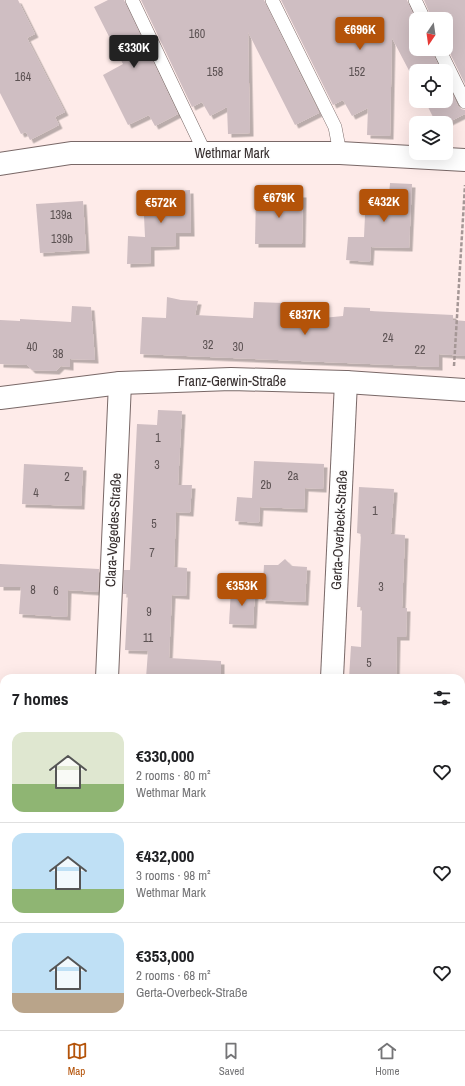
<!DOCTYPE html>
<meta charset="utf-8">
<style>
:root{--surface:#fff;--page:#f6f6f6;--text:#202124;--muted:#757577;--line:#e0e0e0;--accent:#b45309}
body{margin:0;font-family:"Archivo Narrow",sans-serif;background:var(--page);color:var(--text);height:100vh;display:flex;flex-direction:column;font-size:15px;white-space:nowrap}
*{box-sizing:border-box;margin:0}
p{font-size:13px;color:var(--muted)}
.icon{flex:none;width:22px;height:22px;fill:none;stroke:currentColor;stroke-width:2;stroke-linecap:round;stroke-linejoin:round}
.map{position:relative;flex:1;overflow:hidden}
.details{position:absolute;left:0px;top:674px;width:465px;height:356px;display:flex;flex-direction:column;background:var(--surface);border-radius:12px 12px 0 0;box-shadow:0 4px 16px #0002}
.details>*{flex:none}
.needle{width:26px;rotate:193deg}
.fabs{position:absolute;left:409px;top:12px;display:grid;gap:8px}
.fabs a{display:grid;place-items:center;width:44px;height:44px;border-radius:8px;background:var(--surface);box-shadow:0 4px 16px #0002;font-size:20px}
.price{position:absolute;translate:-50% -34px;padding:0 9px;border-radius:4px;background:var(--accent);color:#fff;font-size:13px;line-height:26px;filter:drop-shadow(0 1px 2px #0008)}
.price::after{content:'';position:absolute;left:50%;top:24px;width:12px;height:9px;margin-left:-6px;background:inherit;clip-path:polygon(0 0,100% 0,50% 100%)}
.price.current{background:#222;color:#fff}
ul{padding:0;list-style:none}
li{display:flex;align-items:center;gap:12px;height:100px;padding:0 12px}
li+li{border-top:1px solid var(--line)}
li span{display:grid;place-items:center;flex:none;width:112px;height:80px;border-radius:12px;color:#555}
li>.icon{margin-inline-start:auto}
span .icon{width:48px;height:48px;fill:#fffc;stroke-width:1}
li b{font-size:17px}
h2{display:flex;justify-content:space-between;align-items:center;height:48px;padding:0 12px;font-size:17px}
.tabs{display:flex;justify-content:space-around;align-items:center;height:56px;border-top:1px solid var(--line);background:var(--surface);font-size:11px;color:var(--muted)}
.tabs a{display:grid;justify-items:center;gap:2px}
.tabs .current{color:var(--accent)}
.map>svg:first-child{display:block}
.building{fill:#cfbec2;filter:url(#shadow)}
.lines{fill:none;stroke-linecap:round;stroke-linejoin:round}
.service-casing{stroke:#796867;stroke-width:14}
.minor-casing{stroke:#796867;stroke-width:24}
.path{stroke:#a59796;stroke-width:2.5;stroke-dasharray:4 2;stroke-linecap:butt}
.service{stroke:#fff;stroke-width:13}
.minor{stroke:#fff;stroke-width:22}
.labels{text-anchor:middle;stroke-width:3;stroke-linejoin:round;paint-order:stroke}
.number-label{font-size:12px;fill:#5c5253}
.street-label{font-size:14px;fill:#362e2e;stroke:#fdfdfd}
</style>
<div class="map">
<svg width="465" height="1030" viewBox="0 0 465 1030">
<defs>
<filter id="shadow"><feDropShadow dx="3.5" dy="3.5" stdDeviation="0" flood-color="#0004"/></filter>
</defs>
<rect width="100%" height="100%" fill="#feebe9"/>
<g class="building">
<polygon points="0,0 18,0 35,34 27,38 65,112 55,117 59,125 30,140 26,132 21,134 0,93"/>
<polygon points="108,0 124,0 178,114 155,126 149,115 128,125 103,75 123,64 94,7"/>
<polygon points="141,0 264,0 319,113 295,125 248,32 250,133 228,134 227,107 210,116 202,102 192,107"/>
<polygon points="281,0 407,0 416,21 416,49 431,49 441,71 416,71 416,84 392,38 390,136 367,135 368,108 352,116 343,100 333,105"/>
<polygon points="424,0 465,0 465,84 446,45 446,19 432,19"/>
<polygon points="446,81 458,106 461,109 465,110 465,114 447,123 436,123 425,101 446,101"/>
<polygon points="390,183 412,184 409,248 371,247 370,262 346,260 348,237 364,237 366,193 389,195"/>
<polygon points="190,190 191,233 176,233 176,246 151,247 151,263 127,264 128,236 145,237 144,216 148,216 147,192"/>
<polygon points="256,193 303,194 302,244 255,244"/>
<polygon points="83,201 86,250 40,253 36,204"/>
<polygon points="167,297 181,300 198,301 195,315 253,318 254,302 284,303 284,312 313,319 343,316 344,307 370,308 370,311 453,315 453,320 465,321 465,356 439,354 439,367 140,354 142,317 166,318"/>
<polygon points="72,306 91,307 95,360 70,359 70,367 61,366 56,371 32,370 27,365 0,364 0,320 20,321 20,319 71,322"/>
<polygon points="158,410 182,411 178,485 192,485 190,513 176,512 174,567 187,568 186,596 172,595 169,658 221,661 221,678 146,678 148,651 125,650 128,594 123,594 124,570 130,570 137,424 157,425"/>
<polygon points="254,461 324,464 323,489 305,488 304,509 260,507 259,523 235,521 237,497 252,498"/>
<polygon points="24,464 83,467 81,506 22,504"/>
<polygon points="359,487 394,489 391,534 405,535 402,608 407,608 406,637 397,637 396,678 349,678 351,646 361,647 362,607 357,607 361,534 357,533"/>
<polygon points="285,559 292,566 307,567 305,602 262,600 264,565 278,565"/>
<polygon points="0,564 99,569 98,592 68,590 67,617 19,614 21,587 0,587"/>
<polygon points="231,589 255,590 253,625 229,624"/>
</g>
<g class="lines">
<defs>
<g id="service">
<polyline points="132,0 205,153"/>
<polyline points="272,0 335,127 340,153"/>
<polyline points="415,0 424,19"/>
<polyline points="439,49 465,102"/>
</g>
<g id="minor">
<polyline points="0,164 71,153 340,153 465,160"/>
<polyline points="0,398 120,383 231,379 346,382 465,390"/>
<polyline points="107,678 120,383"/>
<polyline points="332,678 346,382"/>
<polyline points="461,915 465,914"/>
<polyline points="0,974 4,974"/>
</g>
</defs>
<use href="#service" class="service-casing"/>
<use href="#minor" class="minor-casing"/>
<polyline class="path" points="454,366 465,185"/>
<use href="#service" class="service"/>
<use href="#minor" class="minor"/>
</g>
<g class="labels">
<g class="number-label">
<text x="197" y="38">160</text>
<text x="215" y="76">158</text>
<text x="357" y="76">152</text>
<text x="23" y="81">164</text>
<text x="61" y="219">139a</text>
<text x="62" y="243">139b</text>
<text x="388" y="342">24</text>
<text x="208" y="349">32</text>
<text x="32" y="351">40</text>
<text x="238" y="351">30</text>
<text x="420" y="354">22</text>
<text x="58" y="358">38</text>
<text x="158" y="442">1</text>
<text x="157" y="469">3</text>
<text x="293" y="480">2a</text>
<text x="67" y="481">2</text>
<text x="266" y="489">2b</text>
<text x="36" y="497">4</text>
<text x="375" y="515">1</text>
<text x="154" y="528">5</text>
<text x="152" y="557">7</text>
<text x="381" y="591">3</text>
<text x="33" y="594">8</text>
<text x="56" y="595">6</text>
<text x="149" y="616">9</text>
<text x="148" y="642">11</text>
<text x="369" y="667">5</text>
</g>
<g class="street-label">
<text x="232" y="158">Wethmar Mark</text>
<text x="232" y="386">Franz-Gerwin-Straße</text>
<text transform="translate(113 530) rotate(-87)" y="5">Clara-Vogedes-Straße</text>
<text transform="translate(339 530) rotate(-87)" y="5">Gerta-Overbeck-Straße</text>
</g>
</g>
</svg>
<div class="fabs">
<a><svg class="needle" viewBox="-14 -14 28 28"><path d="M0-13l5 13h-10z" fill="#e53935"/><path d="M0 13l5-13h-10z" fill="#757577"/></svg></a>
<a><svg class="icon" aria-label="locate" viewBox="0 0 24 24"><circle cx="12" cy="12" r="6"/><path d="M12 2v4M12 18v4M2 12h4M18 12h4"/></svg></a>
<a><svg class="icon" aria-label="layers" viewBox="0 0 24 24"><path d="M12 4l9 5-9 5-9-5zM3 14l9 5 9-5"/></svg></a>
</div>
<b class="price" style="left:360px;top:51px">€696K</b>
<b class="price current" style="left:134px;top:69px">€330K</b>
<b class="price" style="left:279px;top:219px">€679K</b>
<b class="price" style="left:384px;top:223px">€432K</b>
<b class="price" style="left:161px;top:224px">€572K</b>
<b class="price" style="left:305px;top:336px">€837K</b>
<b class="price" style="left:242px;top:607px">€353K</b>
<section class="details">
<h2>7 homes<svg class="icon" aria-label="filters" viewBox="0 0 24 24"><path d="M4 7h16M4 17h16"/><circle cx="9" cy="7" r="2"/><circle cx="15" cy="17" r="2"/></svg></h2>
<ul>
<li><span style="background:linear-gradient(#dfe7d0 65%,#8fb573 0)"><svg class="icon" aria-label="home" viewBox="0 0 24 24"><path d="M3 11l9-7 9 7M6 9v11h12V9"/></svg></span><div><b>€330,000</b><p>2 rooms · 80 m²</p><p>Wethmar Mark</p></div><svg class="icon" aria-label="heart" viewBox="0 0 24 24"><path d="M12 20l-8-8c-3-5 5-10 8-4 3-6 11-1 8 4z"/></svg></li>
<li><span style="background:linear-gradient(#bfe0f5 70%,#8fb573 0)"><svg class="icon" aria-label="home" viewBox="0 0 24 24"><path d="M3 11l9-7 9 7M6 9v11h12V9"/></svg></span><div><b>€432,000</b><p>3 rooms · 98 m²</p><p>Wethmar Mark</p></div><svg class="icon" aria-label="heart" viewBox="0 0 24 24"><path d="M12 20l-8-8c-3-5 5-10 8-4 3-6 11-1 8 4z"/></svg></li>
<li><span style="background:linear-gradient(#bfe0f5 75%,#b9a48a 0)"><svg class="icon" aria-label="home" viewBox="0 0 24 24"><path d="M3 11l9-7 9 7M6 9v11h12V9"/></svg></span><div><b>€353,000</b><p>2 rooms · 68 m²</p><p>Gerta-Overbeck-Straße</p></div><svg class="icon" aria-label="heart" viewBox="0 0 24 24"><path d="M12 20l-8-8c-3-5 5-10 8-4 3-6 11-1 8 4z"/></svg></li>
</ul>
</section>
</div>
<nav class="tabs">
<a class="current"><svg class="icon" aria-label="map" viewBox="0 0 24 24"><path d="M3 6l6-2 6 2 6-2v14l-6 2-6-2-6 2zM9 4v14M15 6v14"/></svg>Map</a>
<a><svg class="icon" aria-label="saved" viewBox="0 0 24 24"><path d="M7 4h10v16l-5-4-5 4z"/></svg>Saved</a>
<a><svg class="icon" aria-label="home" viewBox="0 0 24 24"><path d="M3 11l9-7 9 7M6 9v11h12V9"/></svg>Home</a>
</nav>
